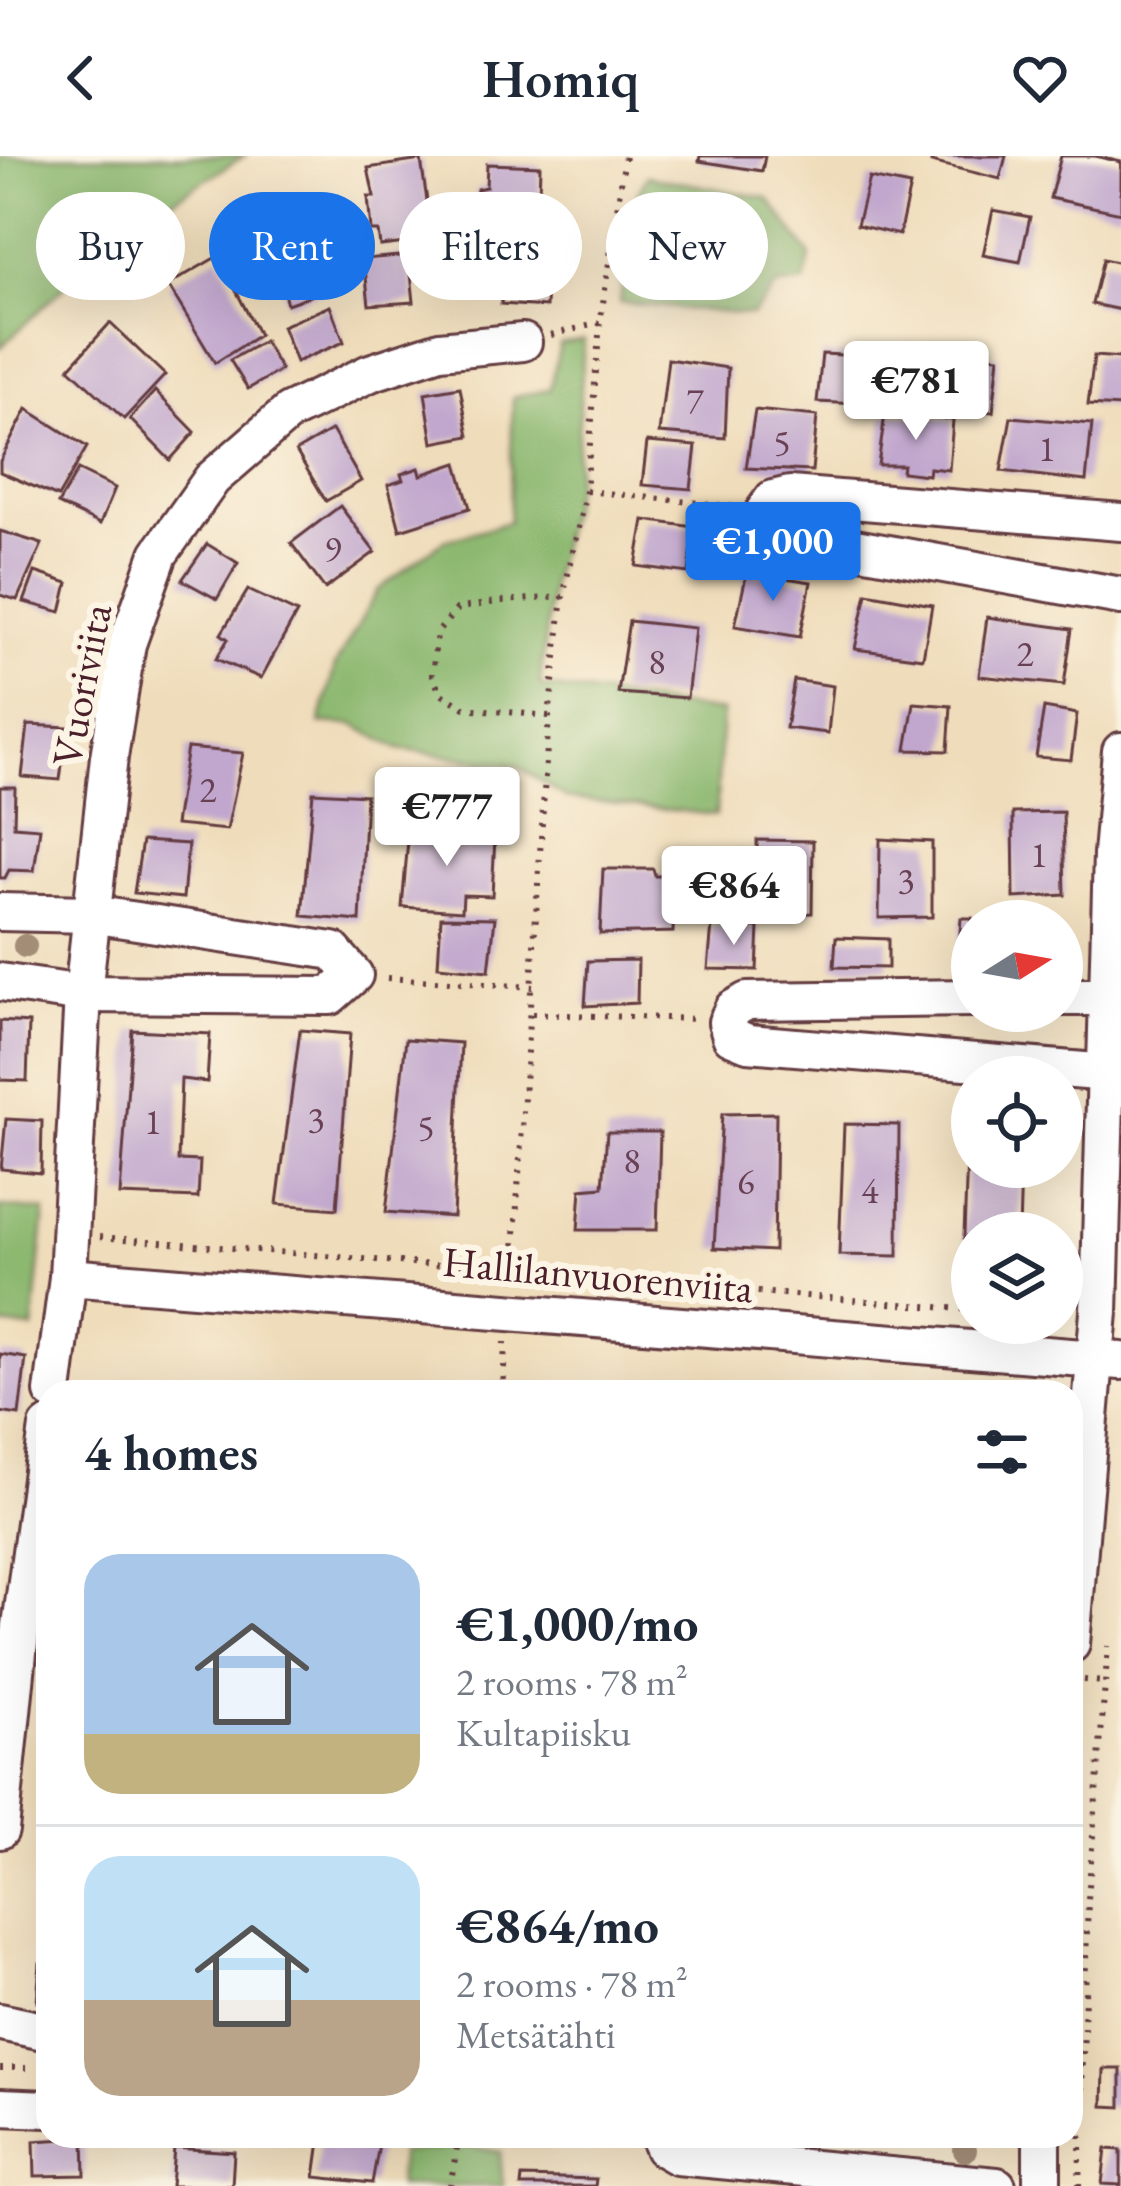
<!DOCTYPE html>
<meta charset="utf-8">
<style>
:root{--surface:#fff;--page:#f6f6f7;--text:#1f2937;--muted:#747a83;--line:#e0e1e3;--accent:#1a73e8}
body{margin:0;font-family:"EB Garamond",serif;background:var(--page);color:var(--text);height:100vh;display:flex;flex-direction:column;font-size:45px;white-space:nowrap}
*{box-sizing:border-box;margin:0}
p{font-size:39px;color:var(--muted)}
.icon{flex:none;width:66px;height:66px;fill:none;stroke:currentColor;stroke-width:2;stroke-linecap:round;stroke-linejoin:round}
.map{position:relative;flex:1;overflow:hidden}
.panel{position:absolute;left:36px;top:1224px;width:1047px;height:768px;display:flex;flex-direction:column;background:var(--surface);border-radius:36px;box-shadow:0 12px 48px #0002}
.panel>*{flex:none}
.guide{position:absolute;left:36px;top:36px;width:1050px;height:108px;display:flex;gap:24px}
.needle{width:78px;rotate:79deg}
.fabs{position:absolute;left:951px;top:744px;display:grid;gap:24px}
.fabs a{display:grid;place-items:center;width:132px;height:132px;border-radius:50%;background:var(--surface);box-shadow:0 12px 48px #0002;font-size:60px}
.price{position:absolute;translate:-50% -102px;padding:0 27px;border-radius:12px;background:#fff;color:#222;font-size:39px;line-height:78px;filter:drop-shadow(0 3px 6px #0008)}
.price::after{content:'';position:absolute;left:50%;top:72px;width:36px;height:27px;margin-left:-18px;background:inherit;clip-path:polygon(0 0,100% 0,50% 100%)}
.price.active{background:var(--accent);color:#fff}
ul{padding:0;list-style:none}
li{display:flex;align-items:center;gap:36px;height:300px;padding:0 48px}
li+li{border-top:3px solid var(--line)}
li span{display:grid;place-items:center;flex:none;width:336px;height:240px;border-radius:36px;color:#555}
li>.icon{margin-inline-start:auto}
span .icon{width:144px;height:144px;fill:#fffc;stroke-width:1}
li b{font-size:51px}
h2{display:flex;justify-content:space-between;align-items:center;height:144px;padding:0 48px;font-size:51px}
.tag{padding:0 42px;border-radius:54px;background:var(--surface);box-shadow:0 12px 48px #0002;font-size:42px;line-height:108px}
.tag.active{background:var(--accent);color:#fff}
header{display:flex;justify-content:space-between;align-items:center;height:156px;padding:0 48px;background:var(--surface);font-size:54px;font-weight:600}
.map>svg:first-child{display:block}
.forest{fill:#8cb86f;stroke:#6b6c4d;stroke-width:3}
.building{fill:#c1a7cd}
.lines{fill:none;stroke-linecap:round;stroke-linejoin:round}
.minor-casing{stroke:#633b40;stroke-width:42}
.path{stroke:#633b40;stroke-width:6;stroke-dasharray:3 9;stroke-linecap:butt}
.minor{stroke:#fff;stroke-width:36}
.tree{fill:#a38d77}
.labels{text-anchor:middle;stroke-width:12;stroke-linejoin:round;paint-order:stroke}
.number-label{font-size:36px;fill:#684154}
.street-label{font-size:42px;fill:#4a1f2b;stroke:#fcf5e5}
</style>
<header><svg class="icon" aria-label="back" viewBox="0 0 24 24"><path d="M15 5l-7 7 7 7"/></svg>Homiq<svg class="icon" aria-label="heart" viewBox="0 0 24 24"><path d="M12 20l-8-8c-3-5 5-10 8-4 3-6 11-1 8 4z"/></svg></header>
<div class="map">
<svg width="1121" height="2030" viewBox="0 0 1121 2030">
<rect width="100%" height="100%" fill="#fcf5e5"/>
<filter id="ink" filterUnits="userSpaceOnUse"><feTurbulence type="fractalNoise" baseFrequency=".00833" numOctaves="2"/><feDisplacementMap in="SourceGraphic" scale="24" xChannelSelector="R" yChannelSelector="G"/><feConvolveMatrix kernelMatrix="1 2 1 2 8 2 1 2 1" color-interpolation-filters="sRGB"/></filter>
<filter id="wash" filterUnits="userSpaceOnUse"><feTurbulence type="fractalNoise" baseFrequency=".004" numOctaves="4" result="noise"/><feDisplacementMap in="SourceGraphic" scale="48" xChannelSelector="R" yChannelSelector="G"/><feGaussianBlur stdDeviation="2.7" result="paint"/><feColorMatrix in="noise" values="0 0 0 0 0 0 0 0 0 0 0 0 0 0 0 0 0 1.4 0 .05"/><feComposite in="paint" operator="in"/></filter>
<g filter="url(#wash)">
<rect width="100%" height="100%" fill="#efdcba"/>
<g class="forest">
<polygon points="0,0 244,0 119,77 0,192"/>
<polygon points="647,20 768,42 810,99 805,127 777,130 752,159 620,147 630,52"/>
<polygon points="584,184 575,326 551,427 540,530 722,556 716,659 566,642 518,610 399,593 354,569 320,567 335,510 378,434 443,385 509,366 513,241 550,233 560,188"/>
<polygon points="0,1051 45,1055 33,1173 0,1169"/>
<polygon points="468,1990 500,1996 503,2030 398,2030 400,1997"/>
</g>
<g id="blocks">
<g class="building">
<polygon points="700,0 765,0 762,15 699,5"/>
<polygon points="932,0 1006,0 1000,23 931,6"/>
<polygon points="1061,0 1095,0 1121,6 1121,57 1050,42"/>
<polygon points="421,4 427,45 435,44 441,69 430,71 432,84 380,90 378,75 371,75 368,41 374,41 368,12"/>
<polygon points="487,8 540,10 539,38 547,40 546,65 538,66 537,78 484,75 484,63 474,63 477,33 486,31"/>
<polygon points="869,22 910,30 899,79 857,69"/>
<polygon points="993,54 1030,61 1020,106 983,99"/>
<polygon points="314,61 320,80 332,77 341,104 330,110 336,131 287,148 266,73"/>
<polygon points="409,99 414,146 369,149 364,103"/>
<polygon points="218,100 259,179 215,207 168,129"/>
<polygon points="505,103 548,106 546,151 501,148"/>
<polygon points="1103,103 1121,107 1121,154 1092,148"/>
<polygon points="330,150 344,186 296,206 282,170"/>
<polygon points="110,167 165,219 124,263 69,212"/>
<polygon points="264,185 281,214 248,233 230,204"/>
<polygon points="961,197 999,201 993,256 954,252"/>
<polygon points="822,198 863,200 860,248 817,246"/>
<polygon points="1094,200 1121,202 1121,251 1088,249"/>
<polygon points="668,203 728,212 725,282 659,277"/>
<polygon points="460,231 469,280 433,287 425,237"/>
<polygon points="155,235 195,276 170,304 130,263"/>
<polygon points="27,253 87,291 58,341 0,316 0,305"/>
<polygon points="755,254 817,260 812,315 746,312"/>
<polygon points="885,258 953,264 949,314 929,312 928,319 902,316 903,309 878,309"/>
<polygon points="1011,261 1092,268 1086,325 1001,315"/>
<polygon points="332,274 361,325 326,345 296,295"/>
<polygon points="647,286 696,290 691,333 642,329"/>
<polygon points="457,307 470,352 400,374 388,329 403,324 401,318 419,312 421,319"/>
<polygon points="78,314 115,332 100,368 58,348"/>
<polygon points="340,350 375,396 325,433 291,387"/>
<polygon points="644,364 694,371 689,417 636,410"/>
<polygon points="0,375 42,388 17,444 0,439"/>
<polygon points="207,388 238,407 217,443 182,424"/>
<polygon points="35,416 68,427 61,456 24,446"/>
<polygon points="747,416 811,426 800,481 735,470"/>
<polygon points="248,434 297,457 261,522 216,503 228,483 221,478"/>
<polygon points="867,437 932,449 923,502 855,493"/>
<polygon points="987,461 1072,473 1064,529 979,520"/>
<polygon points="629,465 695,472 687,542 618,537"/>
<polygon points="794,524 833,530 828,577 786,572"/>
<polygon points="914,547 951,550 948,595 906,594"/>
<polygon points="1044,552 1077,558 1071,604 1036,601"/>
<polygon points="28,569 67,571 60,624 22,621"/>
<polygon points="187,592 243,597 227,674 175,669"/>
<polygon points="0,631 15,631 14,670 40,672 34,715 9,714 5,722 0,722"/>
<polygon points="313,636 366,639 360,765 302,760"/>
<polygon points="1063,656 1065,739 1014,742 1013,657"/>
<polygon points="409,673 495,681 492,740 463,739 462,755 402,751"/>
<polygon points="880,683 932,686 932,761 879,762"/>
<polygon points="757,684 813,685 812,757 758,759"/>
<polygon points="142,685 188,688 183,742 134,737"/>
<polygon points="603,713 653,713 655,720 675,720 673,776 600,778"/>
<polygon points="441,761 495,762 489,815 438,810"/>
<polygon points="961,762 972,762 972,805 958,805"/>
<polygon points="712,769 759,771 757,814 708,813"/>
<polygon points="836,781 888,783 888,812 834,811"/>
<polygon points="638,804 637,847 585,850 588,805"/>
<polygon points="0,865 29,867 27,925 0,924"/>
<polygon points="132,874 210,878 207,926 181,923 178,1004 200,1005 198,1042 120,1039"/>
<polygon points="300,874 350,878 337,1053 277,1048"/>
<polygon points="406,883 461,887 453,1061 386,1056"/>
<polygon points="776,957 774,1095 714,1092 722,958"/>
<polygon points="6,963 42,965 41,1017 1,1013"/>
<polygon points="844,968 899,969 898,1100 839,1099"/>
<polygon points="968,975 972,975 972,1011 1021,1011 1019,1077 972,1077 972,1105 963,1105"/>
<polygon points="607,976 660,976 657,1074 578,1074 581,1033 603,1031"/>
<polygon points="0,1198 26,1202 19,1259 0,1256"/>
<polygon points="154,1225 209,1233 209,1236 153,1236"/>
<polygon points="40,1807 48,1808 48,1846 37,1846"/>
<polygon points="1104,1913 1121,1913 1121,1951 1103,1950"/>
<polygon points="84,1982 85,2019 35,2020 34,1985"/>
<polygon points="320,1985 379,1989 372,2027 315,2021"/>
<polygon points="174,1992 234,1996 232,2030 171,2030"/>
<polygon points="1106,1993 1121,1994 1121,2029 1102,2028"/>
<polygon points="522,2021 596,2023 595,2030 521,2030"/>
</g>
</g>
</g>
<g filter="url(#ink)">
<use href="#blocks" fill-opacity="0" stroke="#633b40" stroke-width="3"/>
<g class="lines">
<defs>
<g id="minor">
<polyline points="1121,366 790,339 773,343 765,354 772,369 783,379 1121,440"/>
<polyline points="0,756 91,758 333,795 354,819 330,840 83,838 0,826"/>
<polyline points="1062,841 1121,841"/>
<polyline points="972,842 747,845 733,853 727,866 731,880 748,887 1121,918"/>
<polyline points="68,1121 1121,1205"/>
<polyline points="53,1236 68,1121 83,838 109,601 127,488 159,398 212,323 289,256 370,217 440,194 523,186"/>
<polyline points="1071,1488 1099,1156 1112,698 1121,595"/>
<polyline points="0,1674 20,1477 48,1271"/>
<polyline points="0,1866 48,1876"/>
<polyline points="0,1951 48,1953"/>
<polyline points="658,1980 663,1992 677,2000 997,2030"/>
<polyline points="1042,2030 1042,1980"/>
</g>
</defs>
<use href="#minor" class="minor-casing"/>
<g class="path">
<polyline points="551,179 600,167"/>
<polyline points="586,335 737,351"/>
<polyline points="549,560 465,552 441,538 432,519 437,477 457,453 501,445 563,441"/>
<polyline points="387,822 533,831"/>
<polyline points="532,858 699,863"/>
<polyline points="100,1081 972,1154"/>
<polyline points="512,1125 549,560 563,441 586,335 600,167 625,0"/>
<polyline points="503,1236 505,1186"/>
<polyline points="1072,1523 1105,1526"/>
<polyline points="0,1912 26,1912"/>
<polyline points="450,2030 459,1980"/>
<polyline points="1079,2030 1088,1743 1108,1490"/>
</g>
<use href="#minor" class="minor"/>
</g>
<g class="tree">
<circle cx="25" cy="790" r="12"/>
<circle cx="965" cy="1994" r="12"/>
</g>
</g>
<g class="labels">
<g class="number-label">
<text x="695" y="257">7</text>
<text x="782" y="299">5</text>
<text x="1047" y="305">1</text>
<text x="333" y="405">9</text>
<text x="1025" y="510">2</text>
<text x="657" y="518">8</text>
<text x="208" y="646">2</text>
<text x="1039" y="711">1</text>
<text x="906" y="737">3</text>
<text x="316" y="976">3</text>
<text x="153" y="978">1</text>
<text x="426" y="984">5</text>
<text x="632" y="1017">8</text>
<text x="746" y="1038">6</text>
<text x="870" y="1047">4</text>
</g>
<g class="street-label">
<text transform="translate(81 529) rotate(-79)" y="15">Vuoriviita</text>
<text transform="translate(598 1118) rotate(5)" y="15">Hallilanvuorenviita</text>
</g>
</g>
</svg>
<div class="fabs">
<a><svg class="needle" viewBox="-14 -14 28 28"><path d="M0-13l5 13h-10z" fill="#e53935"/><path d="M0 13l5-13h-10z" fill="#747a83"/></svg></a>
<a><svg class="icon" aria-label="locate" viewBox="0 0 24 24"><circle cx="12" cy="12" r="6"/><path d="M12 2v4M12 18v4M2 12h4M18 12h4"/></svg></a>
<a><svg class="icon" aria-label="layers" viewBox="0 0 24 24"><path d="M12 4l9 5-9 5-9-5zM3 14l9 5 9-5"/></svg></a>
</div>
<b class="price" style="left:916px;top:287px">€781</b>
<b class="price active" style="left:773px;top:448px">€1,000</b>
<b class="price" style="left:447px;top:713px">€777</b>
<b class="price" style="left:734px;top:792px">€864</b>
<div class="guide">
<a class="tag">Buy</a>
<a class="tag active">Rent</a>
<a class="tag">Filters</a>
<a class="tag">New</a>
</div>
<section class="panel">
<h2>4 homes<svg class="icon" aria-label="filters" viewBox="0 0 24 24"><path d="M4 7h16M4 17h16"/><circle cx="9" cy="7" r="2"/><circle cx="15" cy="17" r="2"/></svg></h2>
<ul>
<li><span style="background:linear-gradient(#a9c7e8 75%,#c2b280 0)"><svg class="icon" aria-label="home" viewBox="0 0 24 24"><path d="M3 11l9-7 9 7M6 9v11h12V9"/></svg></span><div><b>€1,000/mo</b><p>2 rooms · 78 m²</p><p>Kultapiisku</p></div></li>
<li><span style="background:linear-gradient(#bfe0f5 60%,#b9a48a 0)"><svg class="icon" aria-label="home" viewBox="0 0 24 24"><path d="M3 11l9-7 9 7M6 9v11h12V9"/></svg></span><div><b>€864/mo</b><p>2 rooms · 78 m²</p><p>Metsätähti</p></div></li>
</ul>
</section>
</div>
